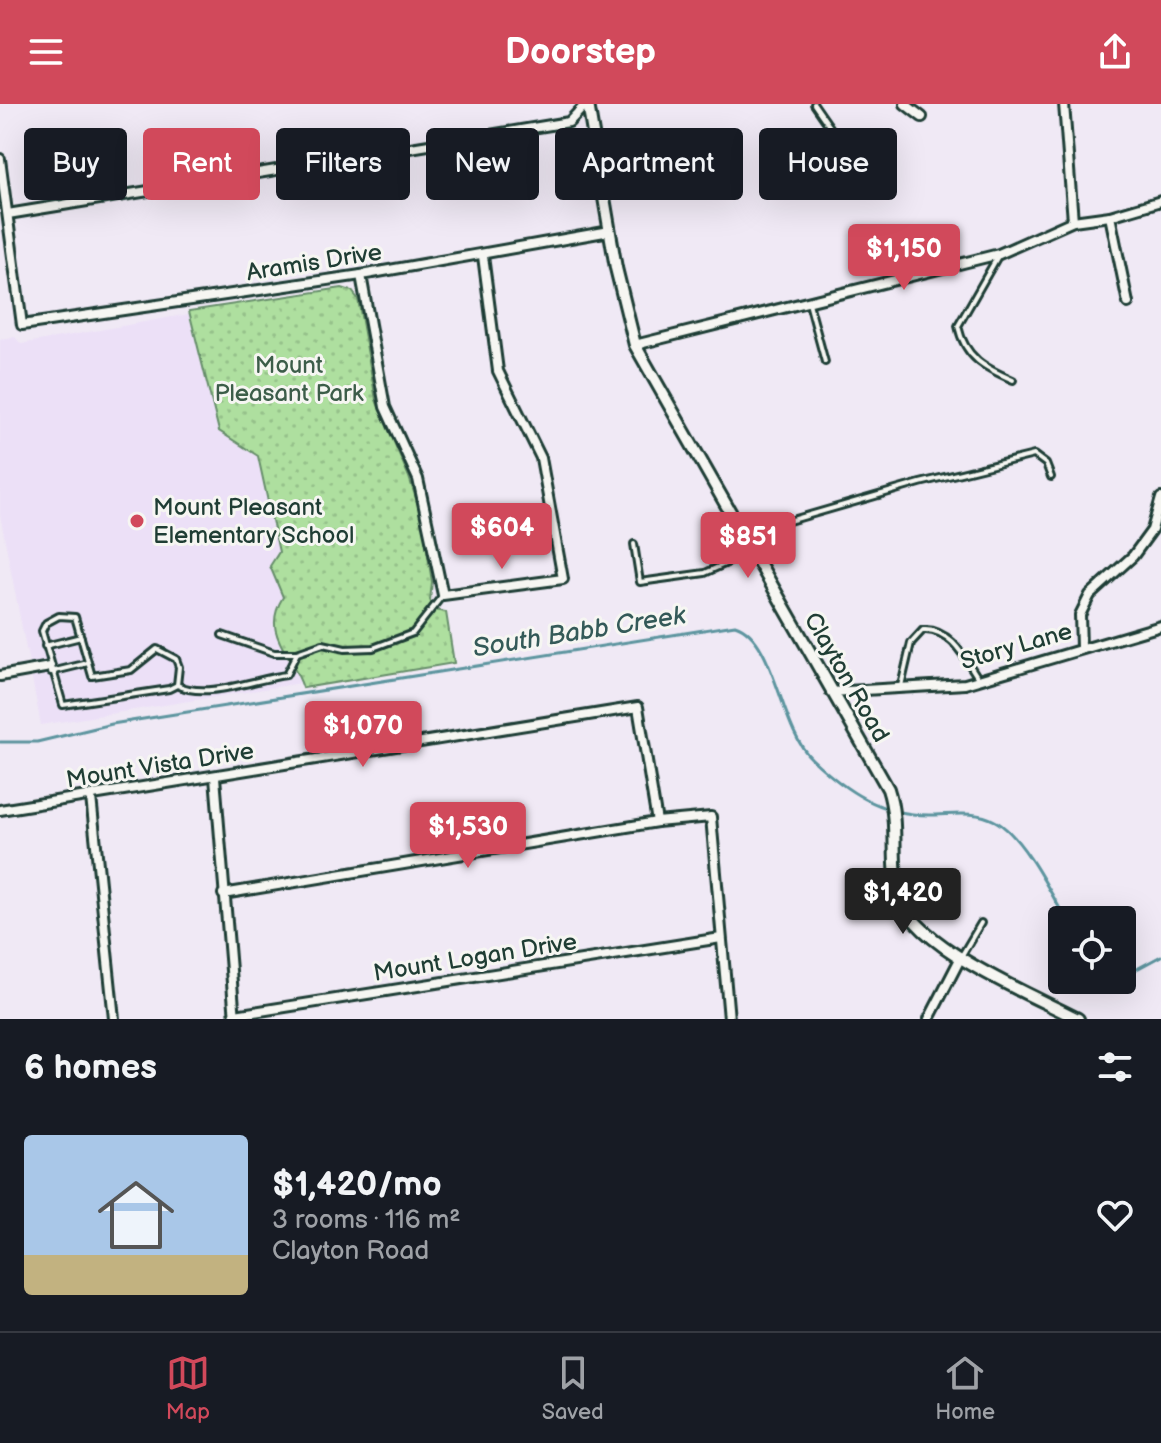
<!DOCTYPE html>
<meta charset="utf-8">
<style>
:root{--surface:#171b24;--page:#242831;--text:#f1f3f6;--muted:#9ea1a6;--line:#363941;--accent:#d1495b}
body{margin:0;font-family:"Balsamiq Sans",sans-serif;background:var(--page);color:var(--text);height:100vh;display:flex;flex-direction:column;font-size:30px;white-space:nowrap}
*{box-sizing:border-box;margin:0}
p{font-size:26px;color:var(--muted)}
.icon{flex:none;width:44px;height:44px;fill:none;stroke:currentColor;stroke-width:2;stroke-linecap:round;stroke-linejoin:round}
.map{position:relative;height:915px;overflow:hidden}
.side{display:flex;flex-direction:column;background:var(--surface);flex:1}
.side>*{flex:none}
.top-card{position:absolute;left:24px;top:24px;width:1114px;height:72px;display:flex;gap:16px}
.controls{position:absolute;left:1048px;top:802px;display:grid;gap:16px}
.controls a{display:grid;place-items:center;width:88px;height:88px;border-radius:8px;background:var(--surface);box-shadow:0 8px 32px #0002;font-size:40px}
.price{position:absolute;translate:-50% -68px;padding:0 18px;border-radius:8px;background:var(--accent);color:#fff;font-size:26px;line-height:52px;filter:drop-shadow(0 2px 4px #0008)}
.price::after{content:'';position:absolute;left:50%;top:48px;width:24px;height:18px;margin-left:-12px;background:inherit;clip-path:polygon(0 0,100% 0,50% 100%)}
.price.current{background:#222;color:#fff}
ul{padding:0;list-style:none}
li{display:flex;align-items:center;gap:24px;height:200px;padding:0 24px}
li+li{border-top:2px solid var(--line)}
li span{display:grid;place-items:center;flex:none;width:224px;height:160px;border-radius:8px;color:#555}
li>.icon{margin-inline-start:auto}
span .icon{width:96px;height:96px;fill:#fffc;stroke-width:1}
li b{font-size:34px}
h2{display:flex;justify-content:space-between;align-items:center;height:96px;padding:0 24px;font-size:34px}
.pill{padding:0 28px;border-radius:8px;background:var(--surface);box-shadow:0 8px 32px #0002;font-size:28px;line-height:72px}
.pill.current{background:var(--accent);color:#fff}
header{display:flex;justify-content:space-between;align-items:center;height:104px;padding:0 24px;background:var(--accent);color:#fff;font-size:36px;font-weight:700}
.tabs{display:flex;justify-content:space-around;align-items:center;height:112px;border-top:2px solid var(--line);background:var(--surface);font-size:22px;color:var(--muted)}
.tabs a{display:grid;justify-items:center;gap:4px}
.tabs .current{color:var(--accent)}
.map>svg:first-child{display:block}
.built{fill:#ece0f7}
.park{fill:url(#park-dots);stroke:#668e6a;stroke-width:2}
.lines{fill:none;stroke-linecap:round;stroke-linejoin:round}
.stream{stroke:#5d959f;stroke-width:3}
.service-casing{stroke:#1f3d34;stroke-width:10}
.minor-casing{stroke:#1f3d34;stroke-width:14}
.tertiary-casing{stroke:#1f3d34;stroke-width:16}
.service{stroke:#f6f6f2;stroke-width:4}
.minor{stroke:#f6f6f2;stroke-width:8}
.tertiary{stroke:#f6f6f2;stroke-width:10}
.poi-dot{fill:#d1495b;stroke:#f6f6f2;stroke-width:3}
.labels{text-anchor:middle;stroke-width:6;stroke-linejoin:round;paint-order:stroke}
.street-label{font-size:24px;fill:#1f3d34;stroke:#f6f6f2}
.park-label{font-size:24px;fill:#3c5d49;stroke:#f6f6f2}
.poi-label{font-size:24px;fill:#1f3d34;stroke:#f6f6f2;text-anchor:start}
.water-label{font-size:26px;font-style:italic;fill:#345a58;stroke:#f6f6f2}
</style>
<header><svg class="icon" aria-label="menu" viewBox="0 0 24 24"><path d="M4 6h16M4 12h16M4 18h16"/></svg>Doorstep<svg class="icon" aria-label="share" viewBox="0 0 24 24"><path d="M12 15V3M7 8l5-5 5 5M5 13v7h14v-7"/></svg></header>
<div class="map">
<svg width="1161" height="915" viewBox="0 0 1161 915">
<defs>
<pattern id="park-dots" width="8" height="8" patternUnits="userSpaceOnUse" patternTransform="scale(2)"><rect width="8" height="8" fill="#aedf9f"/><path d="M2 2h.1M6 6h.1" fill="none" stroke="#95c08a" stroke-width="1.8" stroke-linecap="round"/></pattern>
</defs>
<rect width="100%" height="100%" fill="#f0e9f5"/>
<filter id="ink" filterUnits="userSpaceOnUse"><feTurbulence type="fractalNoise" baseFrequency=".0125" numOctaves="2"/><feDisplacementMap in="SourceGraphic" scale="16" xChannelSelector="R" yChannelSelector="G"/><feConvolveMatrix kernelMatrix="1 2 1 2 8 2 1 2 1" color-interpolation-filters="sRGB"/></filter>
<g filter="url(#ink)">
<polygon class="built" points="189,210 219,327 258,352 279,448 270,462 283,493 275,528 301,579 41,621 0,411 0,235 15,233 21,240"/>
<path class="park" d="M 342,184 L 352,187 L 358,195 L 376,296 L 409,373 L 422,413 L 432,478 L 430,496 L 435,506 L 446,508 L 454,559 L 303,584 C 292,549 260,530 283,493 L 270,462 L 279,448 L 258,352 L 219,327 L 189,207 Z"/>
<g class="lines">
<g class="stream">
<path d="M 0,638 L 37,638 L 112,620 L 735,521 C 776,534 779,624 812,655 C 846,687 881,711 929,711 C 952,711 975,706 995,717 C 1022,731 1051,789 1066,816"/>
<polyline points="1122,873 1161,852"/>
</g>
<defs>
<g id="service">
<polyline points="814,0 841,39"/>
<polyline points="605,83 646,74"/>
<path d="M 998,152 L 958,222 C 965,254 985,264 1013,276"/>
<polyline points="809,199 825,258"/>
<polyline points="744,430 920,379 1034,351 1046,360 1051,373"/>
<polyline points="634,440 640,478 705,469 751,448"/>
<polygon points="59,512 75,513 92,572 131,566 157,545 176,555 179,563 177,581 169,585 63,601 42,527 46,519"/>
<polyline points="222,531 274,549 297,549 323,540 345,545 373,544 413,529 442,492"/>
<polyline points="45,542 81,533"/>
<polyline points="51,568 88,559"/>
<path d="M 177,581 C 207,596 254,575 286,571 L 297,549"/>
<path d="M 901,582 L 911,539 L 923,526 C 950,524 965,554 978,574"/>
<polyline points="962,851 981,819"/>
</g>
<g id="minor">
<polyline points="905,0 922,13"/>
<polyline points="1064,0 1073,117"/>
<polyline points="0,55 22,221 361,171 610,127"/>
<polyline points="8,110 569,18 586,0"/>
<polyline points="1110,112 1128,199"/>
<polyline points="361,171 385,303 418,375 443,491 563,475 541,354 498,267 483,152"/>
<polyline points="635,241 999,150 1073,117 1110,112 1161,97"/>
<polyline points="1081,543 1080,511 1090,491 1133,452 1152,426 1161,394"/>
<polyline points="0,572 50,563"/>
<polyline points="831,588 965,580 1161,522"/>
<polyline points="215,673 235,915"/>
<polyline points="91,693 114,915"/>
<polyline points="0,706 638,603 657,718"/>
<polyline points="223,790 657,718 711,713 729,915"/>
<polyline points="235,911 721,834"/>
<polyline points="929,915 961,853"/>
</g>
<path id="tertiary" d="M 588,0 L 616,164 L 635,241 L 888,685 C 899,719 891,754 898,788 C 910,842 1030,890 1078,915"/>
</defs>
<use href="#service" class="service-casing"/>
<use href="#minor" class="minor-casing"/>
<use href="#tertiary" class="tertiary-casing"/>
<use href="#service" class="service"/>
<use href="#minor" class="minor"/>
<use href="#tertiary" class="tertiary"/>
</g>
</g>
<circle class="poi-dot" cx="137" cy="417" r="8"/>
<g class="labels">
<g class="street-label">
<text transform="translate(314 158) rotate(-9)" y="8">Aramis Drive</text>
<text transform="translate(1016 542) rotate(-16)" y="8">Story Lane</text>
<text transform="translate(847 573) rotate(60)" y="8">Clayton Road</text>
<text transform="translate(160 661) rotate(-9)" y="8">Mount Vista Drive</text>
<text transform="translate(475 853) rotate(-9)" y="8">Mount Logan Drive</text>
</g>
<g class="park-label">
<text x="289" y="269">Mount<tspan x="289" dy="28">Pleasant Park</tspan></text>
</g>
<g class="poi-label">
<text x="153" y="411">Mount Pleasant<tspan x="153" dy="28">Elementary School</tspan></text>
</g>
<g class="water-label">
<text transform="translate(579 527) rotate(-9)" y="9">South Babb Creek</text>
</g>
</g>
</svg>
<div class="controls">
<a><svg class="icon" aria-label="locate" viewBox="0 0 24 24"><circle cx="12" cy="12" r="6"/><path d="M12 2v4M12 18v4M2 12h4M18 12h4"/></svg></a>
</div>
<b class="price" style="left:904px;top:188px">$1,150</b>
<b class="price" style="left:502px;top:467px">$604</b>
<b class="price" style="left:748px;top:476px">$851</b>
<b class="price" style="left:363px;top:665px">$1,070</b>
<b class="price" style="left:468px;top:766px">$1,530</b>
<b class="price current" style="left:903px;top:832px">$1,420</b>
<div class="top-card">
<a class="pill">Buy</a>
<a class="pill current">Rent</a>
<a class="pill">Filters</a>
<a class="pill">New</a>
<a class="pill">Apartment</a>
<a class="pill">House</a>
</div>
</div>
<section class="side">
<h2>6 homes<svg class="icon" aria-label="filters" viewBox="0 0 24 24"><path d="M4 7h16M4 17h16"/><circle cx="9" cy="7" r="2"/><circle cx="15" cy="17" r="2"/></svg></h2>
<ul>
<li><span style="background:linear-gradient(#a9c7e8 75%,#c2b280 0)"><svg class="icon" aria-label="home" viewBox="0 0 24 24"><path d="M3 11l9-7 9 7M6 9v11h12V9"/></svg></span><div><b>$1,420/mo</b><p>3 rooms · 116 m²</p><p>Clayton Road</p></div><svg class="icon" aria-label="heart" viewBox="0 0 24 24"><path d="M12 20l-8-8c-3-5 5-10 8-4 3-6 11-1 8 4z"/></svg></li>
</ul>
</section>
<nav class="tabs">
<a class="current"><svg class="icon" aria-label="map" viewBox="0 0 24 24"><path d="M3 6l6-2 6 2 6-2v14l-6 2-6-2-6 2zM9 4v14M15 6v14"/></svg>Map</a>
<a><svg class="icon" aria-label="saved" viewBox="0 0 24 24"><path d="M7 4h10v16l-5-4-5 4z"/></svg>Saved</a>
<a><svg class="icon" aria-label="home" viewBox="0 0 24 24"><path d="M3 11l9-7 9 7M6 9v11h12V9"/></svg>Home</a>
</nav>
